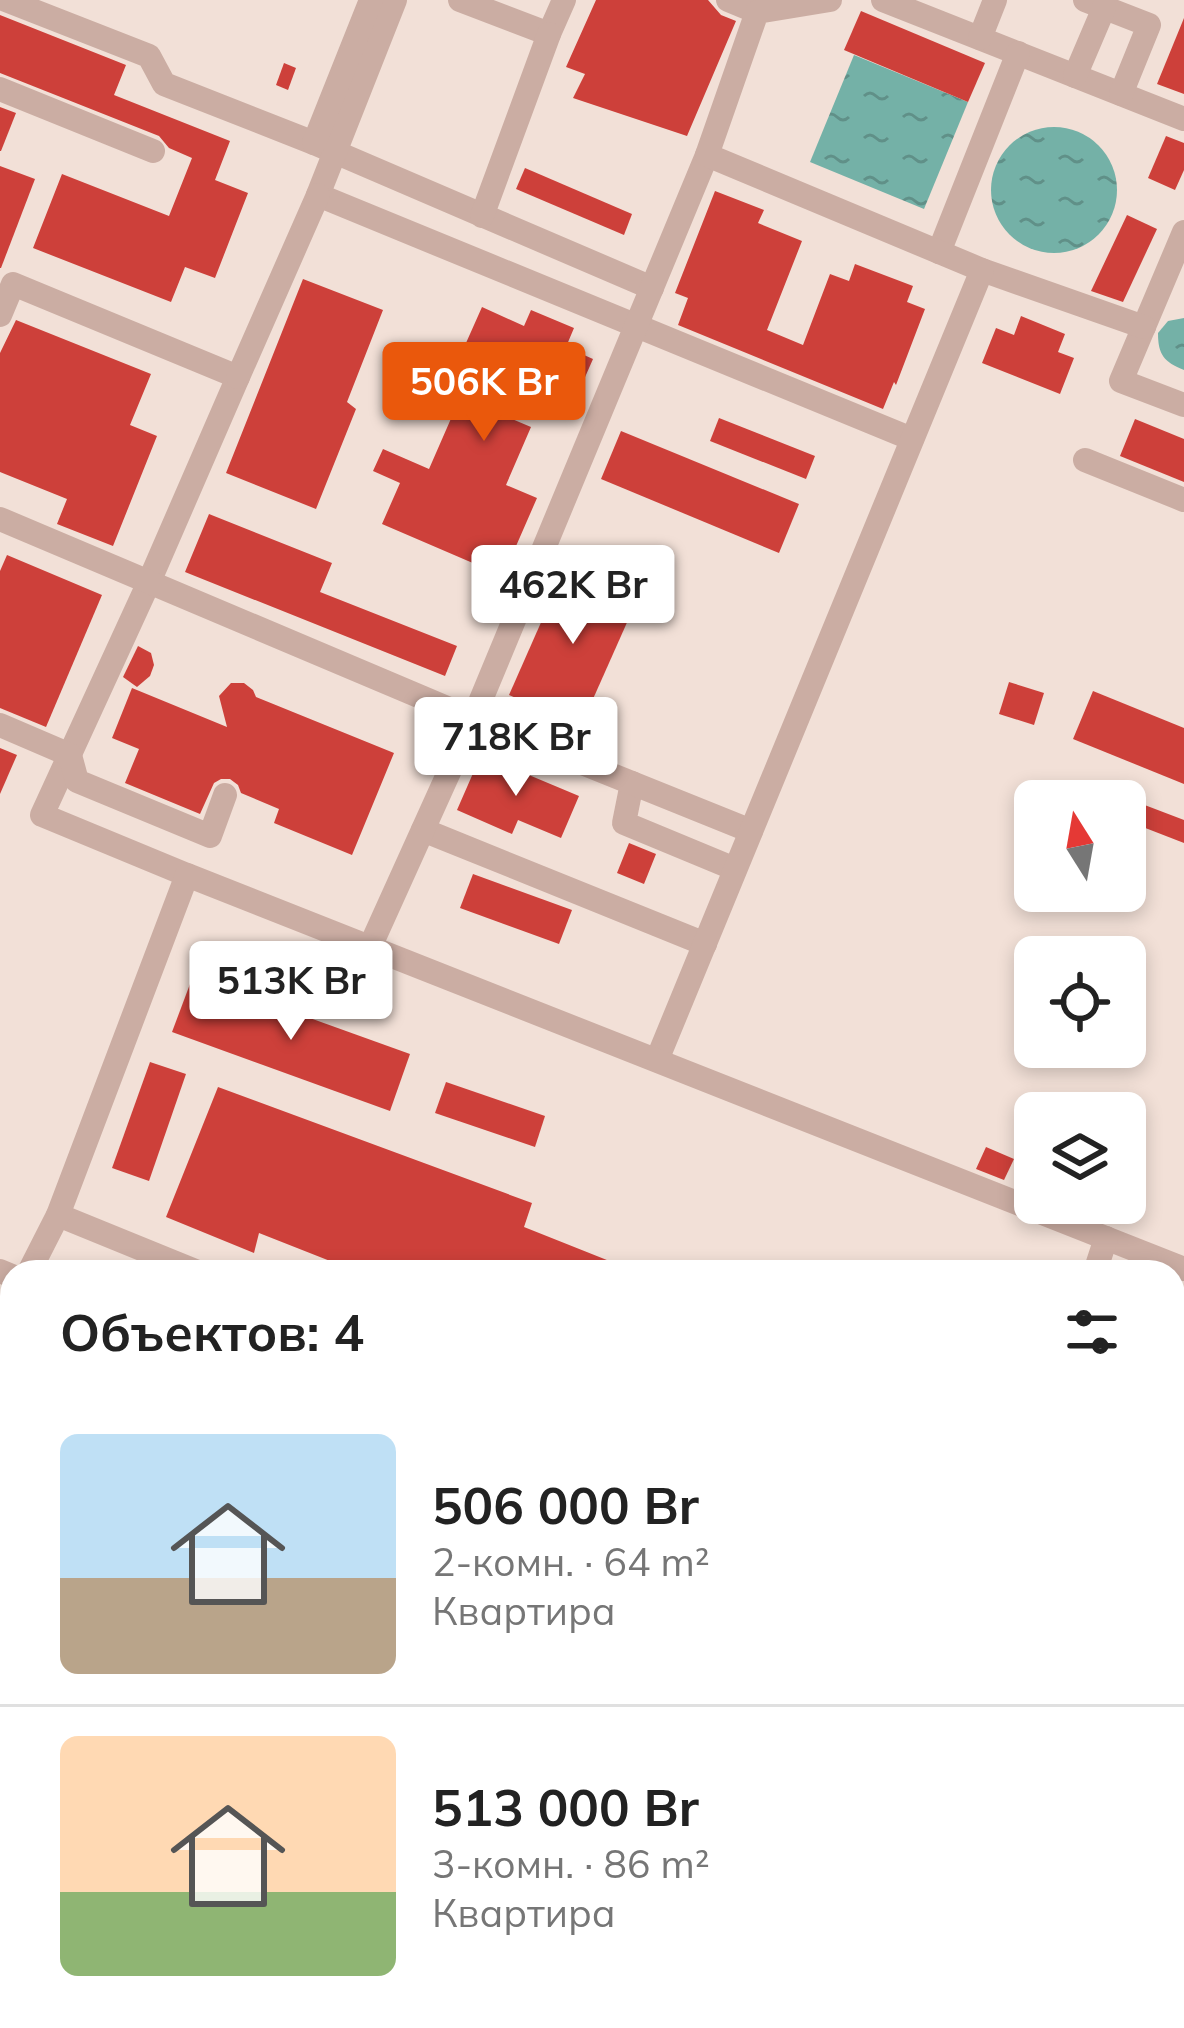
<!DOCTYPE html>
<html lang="ru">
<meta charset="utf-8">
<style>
:root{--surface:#fff;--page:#f2f2f2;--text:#222;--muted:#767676;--line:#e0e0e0;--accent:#ea580c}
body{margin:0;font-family:Mulish,sans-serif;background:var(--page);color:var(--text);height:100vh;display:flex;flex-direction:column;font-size:45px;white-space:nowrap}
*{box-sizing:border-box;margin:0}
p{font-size:39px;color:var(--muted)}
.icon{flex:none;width:66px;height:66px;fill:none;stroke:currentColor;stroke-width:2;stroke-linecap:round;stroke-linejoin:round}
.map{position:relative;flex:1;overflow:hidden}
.sheet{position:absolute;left:0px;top:1260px;width:1185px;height:768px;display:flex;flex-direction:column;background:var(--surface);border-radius:36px 36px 0 0;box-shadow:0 6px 18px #0003}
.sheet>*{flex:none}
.needle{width:78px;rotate:349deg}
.controls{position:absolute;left:1014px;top:780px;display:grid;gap:24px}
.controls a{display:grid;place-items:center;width:132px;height:132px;border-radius:18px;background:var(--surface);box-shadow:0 6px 18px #0003;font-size:60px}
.price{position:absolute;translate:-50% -102px;padding:0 27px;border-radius:12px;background:#fff;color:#222;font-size:39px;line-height:78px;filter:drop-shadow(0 3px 6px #0008)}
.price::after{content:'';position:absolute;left:50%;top:72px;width:36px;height:27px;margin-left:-18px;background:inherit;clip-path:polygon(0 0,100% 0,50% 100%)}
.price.current{background:var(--accent);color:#fff}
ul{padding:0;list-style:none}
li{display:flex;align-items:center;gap:36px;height:300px;padding:0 60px}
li+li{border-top:3px solid var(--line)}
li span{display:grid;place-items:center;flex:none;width:336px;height:240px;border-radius:18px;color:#555}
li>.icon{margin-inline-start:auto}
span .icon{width:144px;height:144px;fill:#fffc;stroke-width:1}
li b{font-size:51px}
h2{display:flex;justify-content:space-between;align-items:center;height:144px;padding:0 60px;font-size:51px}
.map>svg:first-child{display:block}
.water{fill:url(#water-ripples)}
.building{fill:#cd403a}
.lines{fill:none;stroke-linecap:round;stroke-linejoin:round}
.minor{stroke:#cbada3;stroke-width:24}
.rail{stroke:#352725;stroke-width:4.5;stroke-dasharray:3 9;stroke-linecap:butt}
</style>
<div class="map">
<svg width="1184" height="2028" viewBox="0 0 1184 2028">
<defs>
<pattern id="water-ripples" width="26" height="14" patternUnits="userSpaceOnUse" patternTransform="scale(3)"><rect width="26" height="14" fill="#74b1a7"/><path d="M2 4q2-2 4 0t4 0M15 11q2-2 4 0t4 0" fill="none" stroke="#609088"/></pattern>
</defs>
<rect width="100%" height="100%" fill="#f2e0d7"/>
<g class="water">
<polygon points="854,55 968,102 924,209 810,162"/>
<circle cx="1054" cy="190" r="63"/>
<path d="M 1184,318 L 1184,370 C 1164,362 1158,355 1158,333 L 1168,321 Z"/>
</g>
<g class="building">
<polygon points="596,0 708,0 721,15 736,21 687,136 573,98 585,74 566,67"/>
<polygon points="861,11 985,63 968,102 844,50"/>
<polygon points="0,15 126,65 114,95 230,141 215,180 248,193 215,278 185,267 171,302 33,248 62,174 169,216 192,158 169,148 159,136 0,73"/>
<polygon points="1184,18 1184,94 1157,84"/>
<polygon points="284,63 296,68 288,90 276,85"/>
<polygon points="0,107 16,113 1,151 0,151"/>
<polygon points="1166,136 1184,143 1184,170 1175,190 1148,178"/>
<polygon points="0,166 35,179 1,268 0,268"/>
<polygon points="525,168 632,214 624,235 516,189"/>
<polygon points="715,191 764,210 758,223 802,241 767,330 803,345 830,274 849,281 855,264 913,286 907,302 925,309 896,385 894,382 883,409 678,325 688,298 675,293"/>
<polygon points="1127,215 1157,229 1123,302 1091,291"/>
<polygon points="303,279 383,310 347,402 356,409 316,509 226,473"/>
<polygon points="482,307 524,326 531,310 574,328 566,347 593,359 582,384 562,376 550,404 524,392 512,419 531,427 506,485 537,498 503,576 382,524 400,483 373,471 383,449 429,469 477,359 462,352"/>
<polygon points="1021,316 1065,334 1058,352 1074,358 1060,394 982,363 996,328 1014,335"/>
<polygon points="16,320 151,374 130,425 157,436 113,546 57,524 67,499 0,472 0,353"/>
<polygon points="719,418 815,456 806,479 710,441"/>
<polygon points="1135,419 1184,439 1184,482 1120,456"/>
<polygon points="621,431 799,504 779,553 601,479"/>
<polygon points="209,514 332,563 320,592 457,646 445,676 185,572"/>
<polygon points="7,555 102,595 46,727 0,708 0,571"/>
<polygon points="565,568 637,600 581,726 509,695"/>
<polygon points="138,646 151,653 154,665 150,676 137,687 123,677"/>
<polygon points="1009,682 1044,693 1034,725 999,714"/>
<polygon points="231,683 244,683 253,690 256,697 394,753 352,855 274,823 279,809 241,793 238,785 230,779 221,779 214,783 200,814 125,783 139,749 112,738 132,688 227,727 219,696"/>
<polygon points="1093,691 1184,728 1184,784 1073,739"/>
<polygon points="0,748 17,755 0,794"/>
<polygon points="481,755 579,796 561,838 518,820 512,834 457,810"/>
<polygon points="1142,804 1184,820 1184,843 1135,824"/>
<polygon points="629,843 656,854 644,884 617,873"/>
<polygon points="473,874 572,910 559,944 460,908"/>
<polygon points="193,976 410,1054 390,1111 172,1032"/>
<polygon points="150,1062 186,1074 149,1181 112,1168"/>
<polygon points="446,1082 545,1116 535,1147 435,1113"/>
<polygon points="218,1087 532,1203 524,1227 637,1272 358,1272 259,1233 254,1253 166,1217"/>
<polygon points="986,1147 1014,1159 1004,1180 976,1169"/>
<polygon points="0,1578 12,1582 12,1758 0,1753"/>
<polygon points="0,1988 12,1992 12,2016 74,2016 70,2028 0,2028"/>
</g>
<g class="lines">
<g class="minor">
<polyline points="6,0 149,56 164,84 314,143 652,288"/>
<polyline points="395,0 318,195 912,439"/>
<polyline points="460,0 549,34 564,0"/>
<polyline points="728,0 757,12"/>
<polyline points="883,0 1184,119"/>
<polyline points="1085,0 1149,25 1121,94"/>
<polyline points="980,38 995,0"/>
<polyline points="1075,76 1104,8"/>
<polyline points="0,89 153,151"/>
<polyline points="314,143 371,0"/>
<polyline points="482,216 549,34"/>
<polyline points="1184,232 1121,381 1184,405"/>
<polyline points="939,252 1018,53"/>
<polyline points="982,270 1144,327"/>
<polyline points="0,315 13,284 238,377 149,582 42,815 187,875"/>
<polyline points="238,377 318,195"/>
<polyline points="1085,460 1184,500"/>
<polyline points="0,519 473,719 707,155"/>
<polyline points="0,725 70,755 77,781 210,836 225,795"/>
<polyline points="632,783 624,823 735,869"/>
<polyline points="423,830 705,944"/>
<polyline points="370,947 473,719 751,831"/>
<polyline points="657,1060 982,270 707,155 757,12 830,0"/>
<polyline points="58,1215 198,1272"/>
<polyline points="0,1271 12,1276"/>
<polyline points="29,1272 58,1215 187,875 1184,1269"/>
<polyline points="1095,1272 1106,1238"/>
<polyline points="0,1341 12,1311"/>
<polyline points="0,1512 12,1516"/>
<polyline points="0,1861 12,1866"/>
<polyline points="385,2016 415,2028"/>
<polyline points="1010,2016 1043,2028"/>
<polyline points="814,2028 818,2016"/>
</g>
<g class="rail">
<polyline points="0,1821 12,1826"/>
<polyline points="1173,1854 1184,1866"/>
<polyline points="486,2016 516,2028"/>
<polyline points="572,2016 602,2028"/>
</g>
</g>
</svg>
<div class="controls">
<a><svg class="needle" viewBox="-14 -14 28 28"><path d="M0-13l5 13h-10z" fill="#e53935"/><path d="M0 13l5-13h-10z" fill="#767676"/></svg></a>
<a><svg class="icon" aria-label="locate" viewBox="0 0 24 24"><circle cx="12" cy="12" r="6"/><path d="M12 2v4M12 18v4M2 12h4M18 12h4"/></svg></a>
<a><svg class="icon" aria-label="layers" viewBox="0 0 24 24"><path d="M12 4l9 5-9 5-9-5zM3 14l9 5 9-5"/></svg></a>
</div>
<b class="price current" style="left:484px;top:444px">506K Br</b>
<b class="price" style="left:573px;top:647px">462K Br</b>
<b class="price" style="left:516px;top:799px">718K Br</b>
<b class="price" style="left:291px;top:1043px">513K Br</b>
<section class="sheet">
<h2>Объектов: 4<svg class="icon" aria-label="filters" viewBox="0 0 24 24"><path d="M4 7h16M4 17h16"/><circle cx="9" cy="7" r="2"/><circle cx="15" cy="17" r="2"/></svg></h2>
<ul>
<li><span style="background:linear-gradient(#bfe0f5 60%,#b9a48a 0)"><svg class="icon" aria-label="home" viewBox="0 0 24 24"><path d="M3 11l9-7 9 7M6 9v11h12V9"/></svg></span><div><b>506 000 Br</b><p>2-комн. · 64 m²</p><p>Квартира</p></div></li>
<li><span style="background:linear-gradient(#ffd9b3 65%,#8fb573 0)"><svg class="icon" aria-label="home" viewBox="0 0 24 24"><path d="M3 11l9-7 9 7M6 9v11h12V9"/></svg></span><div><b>513 000 Br</b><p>3-комн. · 86 m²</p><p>Квартира</p></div></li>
</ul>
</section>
</div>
